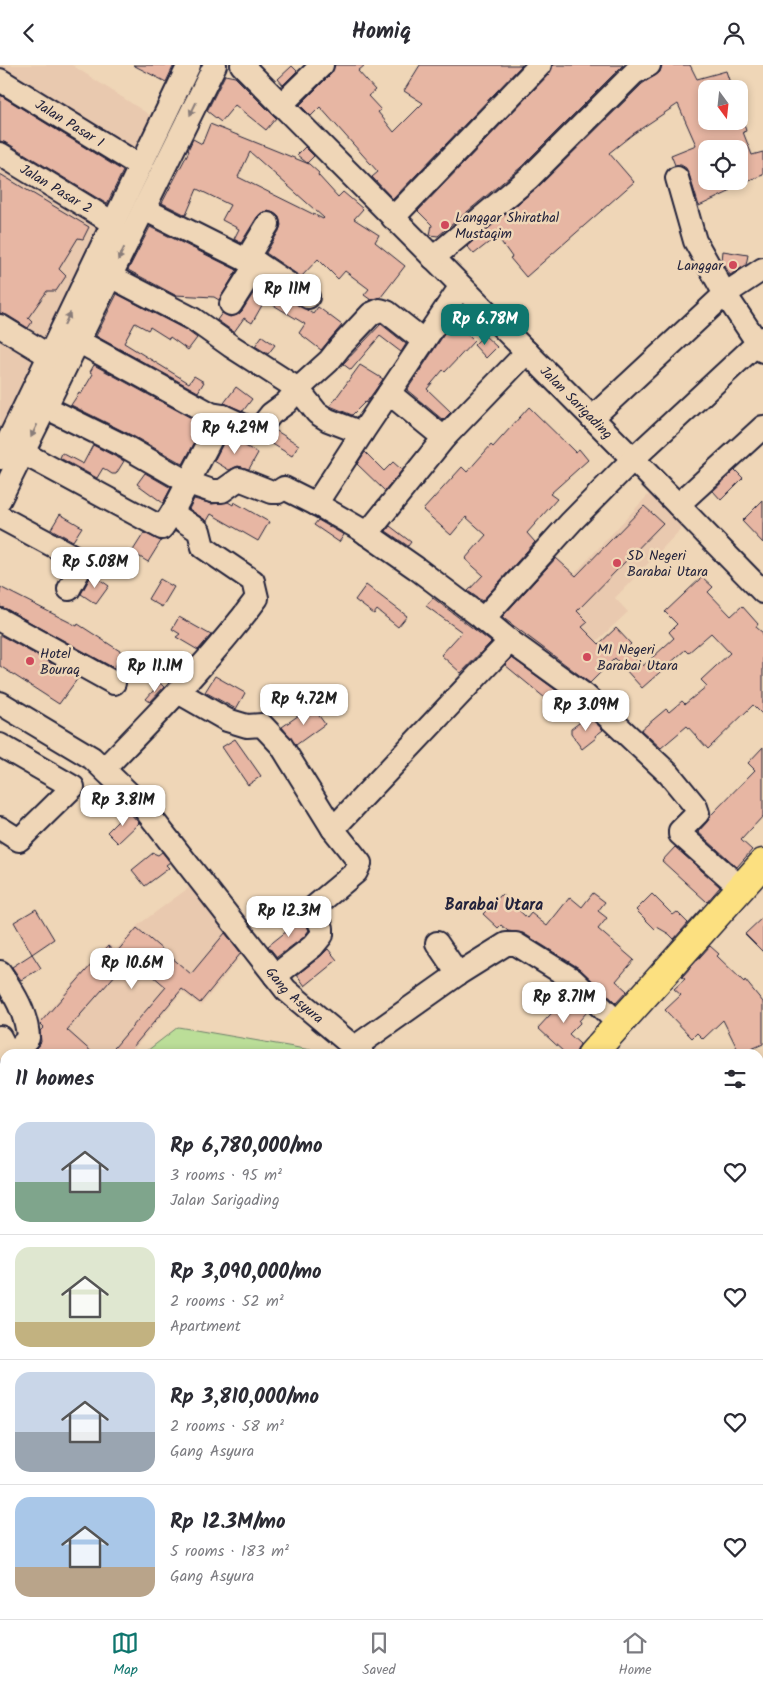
<!DOCTYPE html>
<meta charset="utf-8">
<style>
:root{--surface:#fff;--page:#f7f7f7;--text:#2b2b33;--muted:#7c7c81;--line:#e1e1e2;--accent:#0f766e}
body{margin:0;font-family:Kalam,sans-serif;background:var(--page);color:var(--text);height:100vh;display:flex;flex-direction:column;font-size:19px;white-space:nowrap}
*{box-sizing:border-box;margin:0}
p{font-size:16px;color:var(--muted)}
.icon{flex:none;width:28px;height:28px;fill:none;stroke:currentColor;stroke-width:2;stroke-linecap:round;stroke-linejoin:round}
.map{position:relative;flex:1;overflow:hidden}
.panel{position:absolute;left:0px;top:984px;width:764px;height:571px;display:flex;flex-direction:column;background:var(--surface);border-radius:15px 15px 0 0;box-shadow:0 2px 8px #0003}
.panel>*{flex:none}
.needle{width:32px;rotate:165deg}
.fabs{position:absolute;left:698px;top:15px;display:grid;gap:10px}
.fabs a{display:grid;place-items:center;width:50px;height:50px;border-radius:10px;background:var(--surface);box-shadow:0 2px 8px #0003;font-size:25px}
.price{position:absolute;translate:-50% -42px;padding:0 11px;border-radius:10px;background:#fff;color:#222;font-size:16px;line-height:32px;filter:drop-shadow(0 1px 2px #0008)}
.price::after{content:'';position:absolute;left:50%;top:30px;width:15px;height:11px;margin-left:-8px;background:inherit;clip-path:polygon(0 0,100% 0,50% 100%)}
.price.active{background:var(--accent);color:#fff}
ul{padding:0;list-style:none}
li{display:flex;align-items:center;gap:15px;height:125px;padding:0 15px}
li+li{border-top:1px solid var(--line)}
li span{display:grid;place-items:center;flex:none;width:140px;height:100px;border-radius:15px;color:#555}
li>.icon{margin-inline-start:auto}
span .icon{width:60px;height:60px;fill:#fffc;stroke-width:1}
li b{font-size:21px}
h2{display:flex;justify-content:space-between;align-items:center;height:60px;padding:0 15px;font-size:21px}
header{display:flex;justify-content:space-between;align-items:center;height:65px;padding:0 15px;background:var(--surface);font-size:22px;font-weight:700}
.menu{display:flex;justify-content:space-around;align-items:center;height:70px;border-top:1px solid var(--line);background:var(--surface);font-size:14px;color:var(--muted)}
.menu a{display:grid;justify-items:center;gap:2px}
.menu .active{color:var(--accent)}
.map>svg:first-child{display:block}
.built{fill:#e9c9af}
.green{fill:#bbde98;stroke:#6e806a}
.building{fill:#e7b6a3;stroke:#22223b;fill-rule:evenodd}
.lines{fill:none;stroke-linecap:round;stroke-linejoin:round}
.minor-casing{stroke:#22223b;stroke-width:26}
.major-casing{stroke:#22223b;stroke-width:31}
.minor{stroke:#efd6b7;stroke-width:22}
.major{stroke:#fce080;stroke-width:28}
.oneway{fill:#887c79}
.poi-dot{fill:#d1495b;stroke:#efd6b7;stroke-width:2}
.labels{text-anchor:middle;stroke-width:5;stroke-linejoin:round;paint-order:stroke}
.street-label{font-size:14px;fill:#22223b;stroke:#efd6b7}
.poi-label{font-size:14px;fill:#22223b;stroke:#efd6b7;text-anchor:start}
.quarter-label{font-size:16px;font-weight:bold;fill:#22223b;stroke:#efd6b7}
</style>
<header><svg class="icon" aria-label="back" viewBox="0 0 24 24"><path d="M15 5l-7 7 7 7"/></svg>Homiq<svg class="icon" aria-label="person" viewBox="0 0 24 24"><circle cx="12" cy="8" r="4"/><path d="M4 21q1-7 8-7t8 7"/></svg></header>
<div class="map">
<svg width="763" height="1554" viewBox="0 0 763 1554">
<rect width="100%" height="100%" fill="#efd6b7"/>
<filter id="ink" filterUnits="userSpaceOnUse"><feTurbulence type="fractalNoise" baseFrequency=".02" numOctaves="2"/><feDisplacementMap in="SourceGraphic" scale="10" xChannelSelector="R" yChannelSelector="G"/><feConvolveMatrix kernelMatrix="1 2 1 2 8 2 1 2 1" color-interpolation-filters="sRGB"/></filter>
<g filter="url(#ink)">
<g class="built">
<polygon points="0,0 72,0 156,54 0,375"/>
<polygon points="650,428 683,462 615,533 628,547 586,586 573,573 547,598 518,569"/>
<polygon points="198,816 251,878 201,941 182,927 130,989 10,989 108,879 116,884 138,860"/>
</g>
<g class="green">
<polygon points="178,962 334,989 143,989"/>
<polygon points="0,1174 5,1176 5,1261 0,1262"/>
</g>
<g class="building">
<polygon points="133,0 174,0 166,17"/>
<polygon points="335,0 365,0 358,6 375,25 368,31 381,45 378,47 394,67 423,38 404,26 420,0 522,0 393,134 372,112 378,107 320,42 311,51 300,40 331,9"/>
<polygon points="553,0 623,0 520,103 438,171 430,170 432,160 418,146 549,9"/>
<polygon points="662,0 690,0 697,14 726,6 732,24 699,24 706,47 706,56 743,56 746,66 743,67 752,90 763,87 763,110 739,119 739,84 706,84 706,116 724,116 729,127 699,141 689,109 686,103 681,100 675,100 671,90 696,80 678,39 633,69 609,88 634,117 526,212 510,193 512,192 497,171 474,189 467,181 538,122 642,19 660,7"/>
<polygon points="292,1 297,6 283,20 278,14"/>
<polygon points="225,10 235,12 276,53 266,65 235,40 221,57 207,46"/>
<polygon points="0,30 123,106 107,139 7,78 0,76"/>
<path d="M 210,59 L 309,99 L 319,108 L 318,110 L 338,132 L 343,127 L 363,144 L 354,154 L 379,170 L 375,177 L 405,201 L 381,232 L 371,235 L 364,230 L 369,224 L 345,206 L 338,214 L 318,194 L 301,212 L 266,188 L 279,166 L 281,160 L 279,152 L 274,148 L 268,146 L 261,148 L 257,152 L 241,178 L 234,174 L 239,164 L 222,155 L 230,140 L 197,124 L 186,150 L 162,138 L 189,86 L 188,85 L 193,74 L 202,79 ZM 250,87 L 324,153 L 323,154 L 238,112 Z"/>
<polygon points="305,82 314,91 307,98 297,90"/>
<polygon points="0,109 89,162 83,174 78,173 59,204 66,211 56,226 47,226 28,253 32,257 28,263 7,250 0,248"/>
<polygon points="150,162 237,205 219,235 214,232 175,230 128,205"/>
<polygon points="723,186 748,190 746,200 730,210 722,196"/>
<polygon points="261,216 313,249 318,242 342,260 321,285 299,268 305,259 265,235 252,258 244,253 234,267 217,255 222,248 230,252 237,250 242,246"/>
<polygon points="117,229 186,265 197,273 188,285 170,272 169,274 150,262 148,265 135,258 124,278 189,318 194,311 204,317 198,327 96,271"/>
<polygon points="454,257 474,276 445,307 443,305 427,324 451,347 443,355 407,325 449,262"/>
<polygon points="381,259 406,279 401,287 380,271 351,305 343,299"/>
<polygon points="484,270 497,282 486,293 474,280"/>
<polygon points="262,271 275,280 268,289 255,281"/>
<polygon points="94,300 204,360 183,399 133,371 71,340 79,328 81,329 93,309 90,307"/>
<polygon points="360,300 383,314 366,338 365,337 352,350 330,341"/>
<polygon points="236,322 252,334 243,346 224,338"/>
<polygon points="529,342 575,387 579,384 588,395 550,429 557,434 527,468 535,477 482,536 468,526 483,510 465,494 486,470 466,452 451,470 423,445 462,402 467,407 491,380 493,382"/>
<polygon points="275,365 299,380 292,391 266,375"/>
<polygon points="227,371 258,388 249,404 238,401 229,405 214,396"/>
<polygon points="93,380 124,396 116,409 112,409 103,403 97,413 60,393 62,388 83,399"/>
<polygon points="365,387 384,406 393,397 402,405 385,426 357,399"/>
<polygon points="735,405 743,413 721,435 713,426"/>
<polygon points="145,408 171,423 163,438 137,419"/>
<polygon points="194,434 212,439 228,437 233,440 234,437 269,457 258,476 211,449 207,456 189,444"/>
<polygon points="763,435 763,478 742,456"/>
<polygon points="644,441 663,458 577,546 588,557 582,562 599,579 616,563 631,579 627,583 643,601 674,573 669,567 677,559 665,547 702,512 713,522 708,527 731,551 742,541 758,559 756,562 763,568 763,650 753,640 708,684 687,661 661,683 641,665 666,644 669,647 682,636 685,639 707,621 701,615 730,588 711,568 688,588 685,585 642,623 615,593 590,618 502,552 556,493 576,511"/>
<polygon points="60,449 82,462 73,476 51,464"/>
<polygon points="318,455 344,470 339,477 314,460"/>
<polygon points="390,461 411,477 408,481 386,466"/>
<polygon points="144,468 161,476 148,497 132,487"/>
<polygon points="92,509 109,521 96,539 81,529"/>
<polygon points="160,514 174,522 162,542 148,534"/>
<polygon points="366,520 407,551 398,562 377,545 374,549 355,535"/>
<polygon points="0,522 77,561 78,559 123,588 114,603 6,544 0,542"/>
<polygon points="433,533 491,577 461,608 441,590 462,567 426,541"/>
<polygon points="179,552 211,570 198,585 176,572 180,569 172,564"/>
<polygon points="0,570 78,613 59,639 0,601"/>
<polygon points="512,593 568,634 559,644 546,632 545,633 505,600"/>
<polygon points="215,611 245,628 236,644 205,627"/>
<polygon points="160,618 164,622 150,637 146,634"/>
<polygon points="312,641 325,659 296,680 282,662"/>
<polygon points="586,649 603,665 595,671 596,673 582,684 571,669 571,664 583,655 581,653"/>
<polygon points="235,674 261,711 248,720 222,682"/>
<polygon points="763,682 763,751 741,775 752,785 737,802 698,767 707,757 711,750 755,705 748,698"/>
<polygon points="128,746 139,758 118,778 107,767"/>
<polygon points="675,782 720,822 707,837 662,796"/>
<polygon points="162,787 170,797 166,800 169,803 145,821 132,805 153,788 158,790"/>
<polygon points="593,828 605,837 598,846 607,853 598,864 634,895 616,916 627,926 616,938 579,903 523,868 508,866 501,860 498,863 483,849 502,829 527,853 531,848 547,861 570,832 582,842"/>
<polygon points="652,829 673,850 677,847 688,858 674,874 669,869 657,862 655,864 636,845"/>
<polygon points="36,844 54,874 32,889 14,857"/>
<polygon points="763,852 763,887 745,869"/>
<polygon points="302,854 309,865 304,872 277,892 268,881"/>
<polygon points="137,863 191,909 225,868 241,888 200,938 182,924 127,989 109,989 166,922 131,892 67,965 94,989 31,989 41,977 40,966 44,962 40,958 108,881 116,888"/>
<polygon points="710,881 719,889 717,891 744,917 745,915 763,937 763,979 740,989 723,955 703,974 697,968 692,973 665,945 681,930 674,924 685,914 682,912"/>
<polygon points="328,884 337,895 305,921 297,910 321,891"/>
<polygon points="32,889 41,903 21,915 12,902"/>
<polygon points="565,926 587,947 579,956 580,958 569,969 580,979 575,989 566,989 538,963 560,939 557,936"/>
</g>
<g class="lines">
<defs>
<g id="minor">
<path id="s1" d="M 242,0 L 633,394 L 763,527"/>
<path id="s2" d="M 0,15 L 140,101"/>
<polyline points="281,40 322,0"/>
<path id="s3" d="M 0,89 L 113,158"/>
<polyline points="677,113 695,176 725,229 763,286"/>
<polyline points="144,144 246,195 257,198 308,232"/>
<polyline points="393,153 540,0"/>
<polyline points="433,193 529,113 634,8 649,0"/>
<polyline points="246,195 268,159"/>
<polyline points="110,211 193,254 231,281 298,324 317,348 328,355 362,368"/>
<polyline points="231,239 257,198"/>
<polyline points="0,261 61,298"/>
<polyline points="78,276 211,349 223,351"/>
<polyline points="389,328 444,373"/>
<polyline points="45,342 126,382 189,418 212,426 222,426 239,414 272,427 278,427 284,423 318,440 360,464 416,503 486,556 510,576 586,631 669,709 696,742 698,748 680,766 680,769 741,823"/>
<polyline points="592,353 725,229 763,204"/>
<polyline points="23,388 162,463 172,448 223,351 251,364 257,365 260,363 271,349 286,338 298,324 329,296 340,282 371,249 380,245 387,247 424,276"/>
<polyline points="0,393 189,0"/>
<polyline points="0,434 215,0"/>
<polyline points="316,439 362,368 461,221"/>
<polyline points="678,440 763,362"/>
<polyline points="0,452 82,496 83,498 69,524"/>
<polyline points="367,469 444,373 527,287"/>
<polyline points="483,554 571,457 633,394 763,273"/>
<polyline points="0,555 114,618"/>
<polyline points="178,627 227,655 247,661 262,660 281,680 333,764 510,576"/>
<path id="s4" d="M 0,638 L 92,693 L 143,742 L 286,925 L 362,989"/>
<polyline points="0,680 73,722 19,775 0,763"/>
<path d="M 104,704 C 157,649 212,594 257,533 L 253,516 L 203,482 L 199,466 L 172,448"/>
<path d="M 0,907 C 13,927 27,948 28,973 L 13,989"/>
<polyline points="458,909 506,879 516,879 572,914 619,959"/>
<polyline points="275,911 313,881 322,870 322,863 313,843 356,807 360,798 333,764"/>
<polyline points="0,972 9,989"/>
<polyline points="355,982 458,909 437,878"/>
<polyline points="0,1145 5,1138"/>
<polyline points="0,1165 5,1168"/>
<polyline points="0,1363 5,1367"/>
<polyline points="377,1550 380,1554"/>
</g>
<g id="major">
<polyline points="592,989 763,798"/>
<polyline points="84,1554 87,1550"/>
</g>
</defs>
<use href="#minor" class="minor-casing"/>
<use href="#major" class="major-casing"/>
<use href="#minor" class="minor"/>
<use href="#major" class="major"/>
</g>
<defs><path id="oneway-solid" d="M-6-.8H1V-3.2L6.5 0L1 3.2V.8H-6Z" transform="scale(1.25)"/></defs>
<g class="oneway">
<use href="#oneway-solid" transform="translate(193 44) rotate(116)"/>
<use href="#oneway-solid" transform="translate(121 189) rotate(116)"/>
<use href="#oneway-solid" transform="translate(67 254) rotate(-64)"/>
<use href="#oneway-solid" transform="translate(34 366) rotate(116)"/>
</g>
</g>
<g class="poi-dot">
<circle cx="445" cy="160" r="5"/>
<circle cx="733" cy="200" r="5"/>
<circle cx="617" cy="498" r="5"/>
<circle cx="587" cy="592" r="5"/>
<circle cx="30" cy="596" r="5"/>
</g>
<g class="labels">
<g class="street-label">
<text dy="5" stroke="none"><textPath href="#s2" startOffset="82">Jalan Pasar 1</textPath></text>
<text dy="5" stroke="none"><textPath href="#s3" startOffset="66">Jalan Pasar 2</textPath></text>
<text dy="5" stroke="none"><textPath href="#s1" startOffset="475">Jalan Sarigading</textPath></text>
<text dy="5" stroke="none"><textPath href="#s4" startOffset="420">Gang Asyura</textPath></text>
</g>
<g class="poi-label">
<text x="455" y="157">Langgar Shirathal<tspan x="455" dy="16">Mustaqim</tspan></text>
<text x="723" y="205" text-anchor="end">Langgar</text>
<text x="627" y="495">SD Negeri<tspan x="627" dy="16">Barabai Utara</tspan></text>
<text x="597" y="589">MI Negeri<tspan x="597" dy="16">Barabai Utara</tspan></text>
<text x="40" y="593">Hotel<tspan x="40" dy="16">Bouraq</tspan></text>
</g>
<g class="quarter-label">
<text x="494" y="845">Barabai Utara</text>
</g>
</g>
</svg>
<div class="fabs">
<a><svg class="needle" viewBox="-14 -14 28 28"><path d="M0-13l5 13h-10z" fill="#e53935"/><path d="M0 13l5-13h-10z" fill="#7c7c81"/></svg></a>
<a><svg class="icon" aria-label="locate" viewBox="0 0 24 24"><circle cx="12" cy="12" r="6"/><path d="M12 2v4M12 18v4M2 12h4M18 12h4"/></svg></a>
</div>
<b class="price" style="left:287px;top:251px">Rp 11M</b>
<b class="price active" style="left:485px;top:281px">Rp 6.78M</b>
<b class="price" style="left:235px;top:390px">Rp 4.29M</b>
<b class="price" style="left:95px;top:524px">Rp 5.08M</b>
<b class="price" style="left:155px;top:628px">Rp 11.1M</b>
<b class="price" style="left:304px;top:661px">Rp 4.72M</b>
<b class="price" style="left:586px;top:667px">Rp 3.09M</b>
<b class="price" style="left:123px;top:762px">Rp 3.81M</b>
<b class="price" style="left:289px;top:873px">Rp 12.3M</b>
<b class="price" style="left:132px;top:925px">Rp 10.6M</b>
<b class="price" style="left:564px;top:959px">Rp 8.71M</b>
<section class="panel">
<h2>11 homes<svg class="icon" aria-label="filters" viewBox="0 0 24 24"><path d="M4 7h16M4 17h16"/><circle cx="9" cy="7" r="2"/><circle cx="15" cy="17" r="2"/></svg></h2>
<ul>
<li><span style="background:linear-gradient(#c9d6e8 60%,#7fa58c 0)"><svg class="icon" aria-label="home" viewBox="0 0 24 24"><path d="M3 11l9-7 9 7M6 9v11h12V9"/></svg></span><div><b>Rp 6,780,000/mo</b><p>3 rooms · 95 m²</p><p>Jalan Sarigading</p></div><svg class="icon" aria-label="heart" viewBox="0 0 24 24"><path d="M12 20l-8-8c-3-5 5-10 8-4 3-6 11-1 8 4z"/></svg></li>
<li><span style="background:linear-gradient(#dfe7d0 75%,#c2b280 0)"><svg class="icon" aria-label="home" viewBox="0 0 24 24"><path d="M3 11l9-7 9 7M6 9v11h12V9"/></svg></span><div><b>Rp 3,090,000/mo</b><p>2 rooms · 52 m²</p><p>Apartment</p></div><svg class="icon" aria-label="heart" viewBox="0 0 24 24"><path d="M12 20l-8-8c-3-5 5-10 8-4 3-6 11-1 8 4z"/></svg></li>
<li><span style="background:linear-gradient(#c9d6e8 60%,#9aa5b1 0)"><svg class="icon" aria-label="home" viewBox="0 0 24 24"><path d="M3 11l9-7 9 7M6 9v11h12V9"/></svg></span><div><b>Rp 3,810,000/mo</b><p>2 rooms · 58 m²</p><p>Gang Asyura</p></div><svg class="icon" aria-label="heart" viewBox="0 0 24 24"><path d="M12 20l-8-8c-3-5 5-10 8-4 3-6 11-1 8 4z"/></svg></li>
<li><span style="background:linear-gradient(#a9c7e8 70%,#b9a48a 0)"><svg class="icon" aria-label="home" viewBox="0 0 24 24"><path d="M3 11l9-7 9 7M6 9v11h12V9"/></svg></span><div><b>Rp 12.3M/mo</b><p>5 rooms · 183 m²</p><p>Gang Asyura</p></div><svg class="icon" aria-label="heart" viewBox="0 0 24 24"><path d="M12 20l-8-8c-3-5 5-10 8-4 3-6 11-1 8 4z"/></svg></li>
</ul>
</section>
</div>
<nav class="menu">
<a class="active"><svg class="icon" aria-label="map" viewBox="0 0 24 24"><path d="M3 6l6-2 6 2 6-2v14l-6 2-6-2-6 2zM9 4v14M15 6v14"/></svg>Map</a>
<a><svg class="icon" aria-label="saved" viewBox="0 0 24 24"><path d="M7 4h10v16l-5-4-5 4z"/></svg>Saved</a>
<a><svg class="icon" aria-label="home" viewBox="0 0 24 24"><path d="M3 11l9-7 9 7M6 9v11h12V9"/></svg>Home</a>
</nav>
